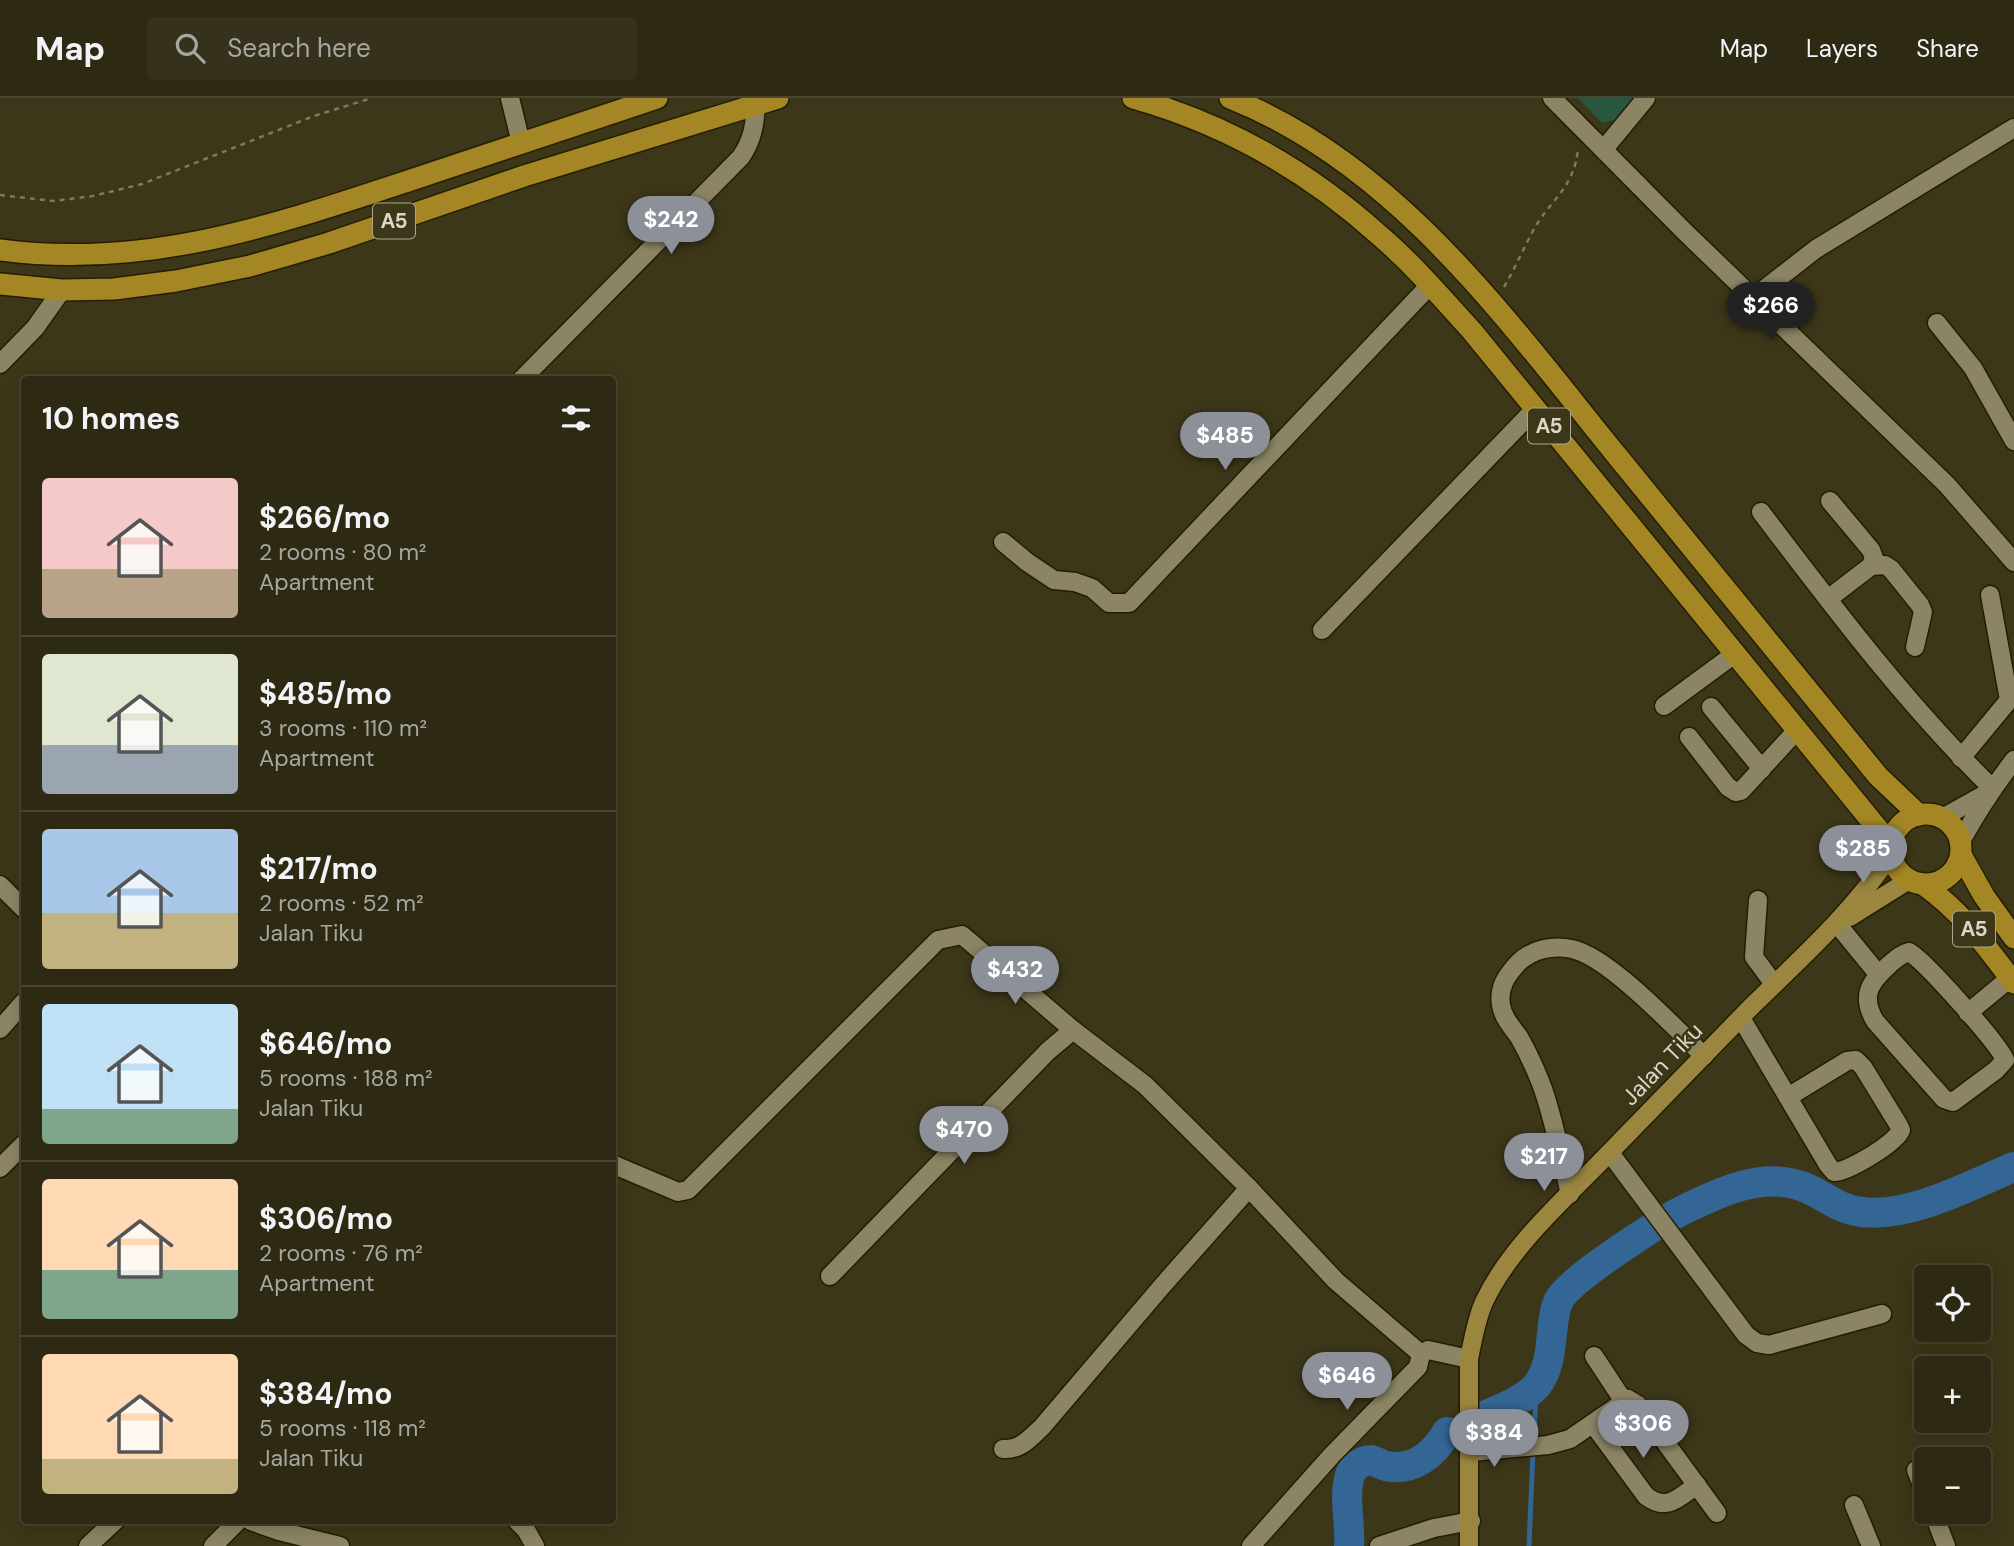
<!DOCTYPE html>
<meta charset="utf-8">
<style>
:root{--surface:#2e2913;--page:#36311c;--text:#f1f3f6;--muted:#a7a6a0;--line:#494533;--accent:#8c9099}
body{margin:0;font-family:"DM Sans",sans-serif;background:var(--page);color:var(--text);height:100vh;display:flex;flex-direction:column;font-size:26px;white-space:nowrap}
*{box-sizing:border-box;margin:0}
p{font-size:23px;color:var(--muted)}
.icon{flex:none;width:38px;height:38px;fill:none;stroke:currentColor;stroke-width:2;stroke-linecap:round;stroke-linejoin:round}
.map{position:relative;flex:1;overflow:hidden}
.details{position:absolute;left:21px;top:278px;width:595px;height:1148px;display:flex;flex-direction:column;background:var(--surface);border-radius:7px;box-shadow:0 4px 18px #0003,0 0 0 2px var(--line)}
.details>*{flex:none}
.fabs{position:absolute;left:1914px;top:1167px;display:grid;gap:14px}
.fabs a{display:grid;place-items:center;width:77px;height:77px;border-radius:7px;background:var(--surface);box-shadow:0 4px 18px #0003,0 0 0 2px var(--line);font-size:35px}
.price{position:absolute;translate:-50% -60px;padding:0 16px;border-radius:24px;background:var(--accent);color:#fff;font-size:23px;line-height:46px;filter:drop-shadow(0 2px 4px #0008)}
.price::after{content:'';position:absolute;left:50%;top:42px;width:21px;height:16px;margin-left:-10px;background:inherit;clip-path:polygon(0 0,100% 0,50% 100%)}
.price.selected{background:#222;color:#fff}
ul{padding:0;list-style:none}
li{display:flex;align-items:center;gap:21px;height:175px;padding:0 21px}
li+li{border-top:2px solid var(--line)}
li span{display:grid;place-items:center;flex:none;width:196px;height:140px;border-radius:7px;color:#555}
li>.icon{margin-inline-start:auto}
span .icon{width:84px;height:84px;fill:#fffc;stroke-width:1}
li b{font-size:30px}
h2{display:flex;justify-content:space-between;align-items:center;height:84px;padding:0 21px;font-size:30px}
header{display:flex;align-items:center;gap:42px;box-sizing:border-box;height:98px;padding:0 35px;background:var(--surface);border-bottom:2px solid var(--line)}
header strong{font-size:33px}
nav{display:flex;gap:38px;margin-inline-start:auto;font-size:24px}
.search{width:490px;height:63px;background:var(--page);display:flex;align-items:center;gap:18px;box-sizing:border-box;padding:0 24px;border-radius:7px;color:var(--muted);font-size:26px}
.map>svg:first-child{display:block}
.green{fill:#28563e}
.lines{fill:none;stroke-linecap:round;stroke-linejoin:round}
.stream{stroke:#336694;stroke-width:5}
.river{stroke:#336694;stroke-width:30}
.minor-casing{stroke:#241e01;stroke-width:21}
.major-casing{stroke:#241e01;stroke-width:21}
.highway-casing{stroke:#241e01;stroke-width:24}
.path{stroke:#7e7960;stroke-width:2.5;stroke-dasharray:5 5;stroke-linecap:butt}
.minor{stroke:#8c8565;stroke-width:18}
.major{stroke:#9a863e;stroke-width:18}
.highway{stroke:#a48624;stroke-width:21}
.labels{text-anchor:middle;stroke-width:5;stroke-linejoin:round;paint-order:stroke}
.shield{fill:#3d3719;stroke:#aba792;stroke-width:2}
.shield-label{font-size:21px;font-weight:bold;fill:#dad7c6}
.street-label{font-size:23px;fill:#dad7c6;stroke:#3d3719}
</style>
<header>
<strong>Map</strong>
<div class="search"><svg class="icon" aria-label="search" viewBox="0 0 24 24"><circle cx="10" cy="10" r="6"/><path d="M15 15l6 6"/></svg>Search here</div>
<nav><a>Map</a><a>Layers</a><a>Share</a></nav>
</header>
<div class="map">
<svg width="2014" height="1448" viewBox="0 0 2014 1448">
<rect width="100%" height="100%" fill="#3d3719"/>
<polygon class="green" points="1578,0 1637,0 1622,20 1602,25"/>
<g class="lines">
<g class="stream">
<polyline points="1534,1343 1536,1291"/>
<polyline points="1529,1448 1533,1353"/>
</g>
<g class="river">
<path d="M 1482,1319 C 1524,1300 1547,1295 1551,1244 C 1553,1230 1553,1214 1559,1202 C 1571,1180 1658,1125 1683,1112 C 1720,1094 1763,1073 1804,1089 C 1826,1098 1837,1111 1862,1114 C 1911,1120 1970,1087 2014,1069"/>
<path d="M 1349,1448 C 1351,1425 1343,1400 1350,1377 C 1352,1370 1362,1362 1371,1362 C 1376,1363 1381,1367 1386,1368 C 1414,1374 1434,1356 1447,1334"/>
</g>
<defs>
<g id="minor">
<polyline points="510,0 521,45"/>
<polyline points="1552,0 1685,134 1947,387 2014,464"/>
<polyline points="1604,51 1646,0"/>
<polyline points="1753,200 1816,151 2014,30"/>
<polyline points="1937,225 1973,270 2014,343"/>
<polyline points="0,266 35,230 62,192"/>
<path d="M 521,282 L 741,59 C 753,41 755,26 756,5"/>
<path d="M 1761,414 C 1834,510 1906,606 1992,690"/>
<polyline points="1003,444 1027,464 1054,482 1075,484 1092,490 1109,505 1129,505 1430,187"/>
<polyline points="1871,468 1885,467 1891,471 1920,507 1923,514 1915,549"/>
<polyline points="1828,501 1871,468 1874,460 1871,452 1830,403"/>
<polyline points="1322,532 1535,311"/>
<polyline points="1664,608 1736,555"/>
<polyline points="1711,609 1762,671"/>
<polyline points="1689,639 1728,689 1736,694 1741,693 1798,631"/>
<polyline points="1961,660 2009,602 1990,497"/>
<polyline points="1942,720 1987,695"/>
<path d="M 1961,743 C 1977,714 1994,688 2014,662"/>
<polyline points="0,787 24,811"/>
<polyline points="1758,802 1754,859 1774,886"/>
<polyline points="1838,827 1878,876"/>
<path d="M 1909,854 C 1924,862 1999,946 2005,962 L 1996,972 L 1953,1004 L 1944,1001 L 1875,923 C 1860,897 1870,884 1890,866 C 1897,860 1901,856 1909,854 Z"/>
<polyline points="1968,915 2010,880"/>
<path d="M 1741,920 L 1828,1067 L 1834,1074 C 1848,1074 1896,1045 1901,1032 L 1898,1026 L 1863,969 L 1856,962 L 1847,963 L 1788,999"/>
<polyline points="0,931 24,904"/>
<polyline points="1610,1055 1746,1237 1757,1245 1769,1247 1882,1216"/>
<polyline points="612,1066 678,1094 688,1092 938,842 962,837 1073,932 1145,987 1249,1090 1336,1183 1421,1256"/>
<polyline points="0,1070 24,1046"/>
<path d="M 1570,1096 C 1561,1061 1553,1015 1540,983 C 1534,968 1527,953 1519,939 C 1512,929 1503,920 1501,907 C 1498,889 1507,877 1518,865 C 1532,851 1553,847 1572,851 C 1609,859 1675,930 1704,958"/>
<polyline points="830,1178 1048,953 1073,932"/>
<polyline points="1594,1258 1623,1302"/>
<path d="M 1593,1326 L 1646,1398 C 1667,1414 1678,1400 1697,1387"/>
<path d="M 1003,1351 C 1021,1352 1029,1341 1042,1329 L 1163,1187 L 1249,1090"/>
<polyline points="1471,1354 1548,1347 1570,1341 1628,1301 1638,1307 1717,1415"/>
<polyline points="1916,1372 1927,1399"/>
<polyline points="1854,1407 1871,1448"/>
<polyline points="1933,1414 1946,1448"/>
<polyline points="251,1423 279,1433 340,1448"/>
<polyline points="517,1423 526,1432 535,1448"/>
<polyline points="88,1448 115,1423"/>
<polyline points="213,1448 238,1423"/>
<polyline points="1251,1448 1332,1357 1418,1269 1421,1256 1428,1252 1469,1261"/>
<polyline points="1379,1448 1434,1430 1471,1423"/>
</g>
<g id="major">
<polyline points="1850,819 1909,782"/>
<path d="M 1469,1448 L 1469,1261 C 1473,1242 1476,1222 1484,1204 C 1510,1148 1567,1099 1610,1054 C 1657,1006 1704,957 1751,909 C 1800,861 1853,814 1891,756"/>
</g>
<g id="highway">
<path d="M 1133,0 C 1225,26 1308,73 1379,137 C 1413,166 1442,200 1472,233 L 1891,747"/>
<path d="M 1230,0 C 1398,67 1508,224 1618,359 C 1705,465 1791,572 1878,678 L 1919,717"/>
<path d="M 0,152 C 149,172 281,125 420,79 C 499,52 578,26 657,0"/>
<polyline points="0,186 62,192 114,191 176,183 250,168 329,145 524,78 778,0"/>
<circle cx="1926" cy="751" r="35"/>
<polyline points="1961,757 1984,798 2014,840"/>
<path d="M 1924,787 C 1963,815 1985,847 2014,885"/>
</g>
</defs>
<use href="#minor" class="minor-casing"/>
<use href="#major" class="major-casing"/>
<use href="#highway" class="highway-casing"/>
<g class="path">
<polyline points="0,97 53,103 93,98 142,86 314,18 372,0"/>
<path d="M 1504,189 C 1516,169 1525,146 1537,126 C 1555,98 1574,88 1578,51"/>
</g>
<use href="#minor" class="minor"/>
<use href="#major" class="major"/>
<use href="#highway" class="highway"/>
</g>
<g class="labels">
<g class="shield">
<rect x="373" y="105.5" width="42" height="35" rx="5"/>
<rect x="1528" y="310.5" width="42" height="35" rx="5"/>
<rect x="1953" y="813.5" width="42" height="35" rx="5"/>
</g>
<g class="shield-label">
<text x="394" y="130">A5</text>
<text x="1549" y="335">A5</text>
<text x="1974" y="838">A5</text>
</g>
<g class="street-label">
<text transform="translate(1662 966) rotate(-46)" y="8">Jalan Tiku</text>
</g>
</g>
</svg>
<div class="fabs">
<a><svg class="icon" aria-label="locate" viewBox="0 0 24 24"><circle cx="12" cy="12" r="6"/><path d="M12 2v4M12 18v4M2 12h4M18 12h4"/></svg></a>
<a>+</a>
<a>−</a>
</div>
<b class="price" style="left:671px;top:158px">$242</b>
<b class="price selected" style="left:1771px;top:244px">$266</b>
<b class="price" style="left:1225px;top:374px">$485</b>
<b class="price" style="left:1863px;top:787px">$285</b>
<b class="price" style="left:1015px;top:908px">$432</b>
<b class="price" style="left:964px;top:1068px">$470</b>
<b class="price" style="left:1544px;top:1095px">$217</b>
<b class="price" style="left:1347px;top:1314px">$646</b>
<b class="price" style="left:1643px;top:1362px">$306</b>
<b class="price" style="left:1494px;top:1371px">$384</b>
<section class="details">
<h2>10 homes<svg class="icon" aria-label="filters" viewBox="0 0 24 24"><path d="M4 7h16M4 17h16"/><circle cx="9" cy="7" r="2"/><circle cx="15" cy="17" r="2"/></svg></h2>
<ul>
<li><span style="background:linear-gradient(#f6c9c9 65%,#b9a48a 0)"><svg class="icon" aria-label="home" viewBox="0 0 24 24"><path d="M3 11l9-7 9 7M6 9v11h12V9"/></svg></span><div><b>$266/mo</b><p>2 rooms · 80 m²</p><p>Apartment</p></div></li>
<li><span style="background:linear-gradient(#dfe7d0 65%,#9aa5b1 0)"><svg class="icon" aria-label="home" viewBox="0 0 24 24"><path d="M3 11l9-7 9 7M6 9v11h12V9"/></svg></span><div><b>$485/mo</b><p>3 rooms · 110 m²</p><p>Apartment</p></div></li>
<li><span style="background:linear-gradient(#a9c7e8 60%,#c2b280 0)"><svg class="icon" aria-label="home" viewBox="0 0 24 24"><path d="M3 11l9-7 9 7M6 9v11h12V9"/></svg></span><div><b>$217/mo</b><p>2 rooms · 52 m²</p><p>Jalan Tiku</p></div></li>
<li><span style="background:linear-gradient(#bfe0f5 75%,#7fa58c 0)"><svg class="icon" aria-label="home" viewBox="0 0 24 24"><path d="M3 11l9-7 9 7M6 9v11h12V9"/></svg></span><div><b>$646/mo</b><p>5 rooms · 188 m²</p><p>Jalan Tiku</p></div></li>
<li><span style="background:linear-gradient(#ffd9b3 65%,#7fa58c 0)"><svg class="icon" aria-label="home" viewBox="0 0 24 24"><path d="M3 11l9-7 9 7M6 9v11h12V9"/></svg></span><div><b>$306/mo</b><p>2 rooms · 76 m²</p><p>Apartment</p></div></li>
<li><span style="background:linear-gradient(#ffd9b3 75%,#c2b280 0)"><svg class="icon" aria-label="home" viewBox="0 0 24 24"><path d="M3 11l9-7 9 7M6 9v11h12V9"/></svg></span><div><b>$384/mo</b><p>5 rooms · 118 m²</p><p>Jalan Tiku</p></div></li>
</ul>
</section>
</div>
